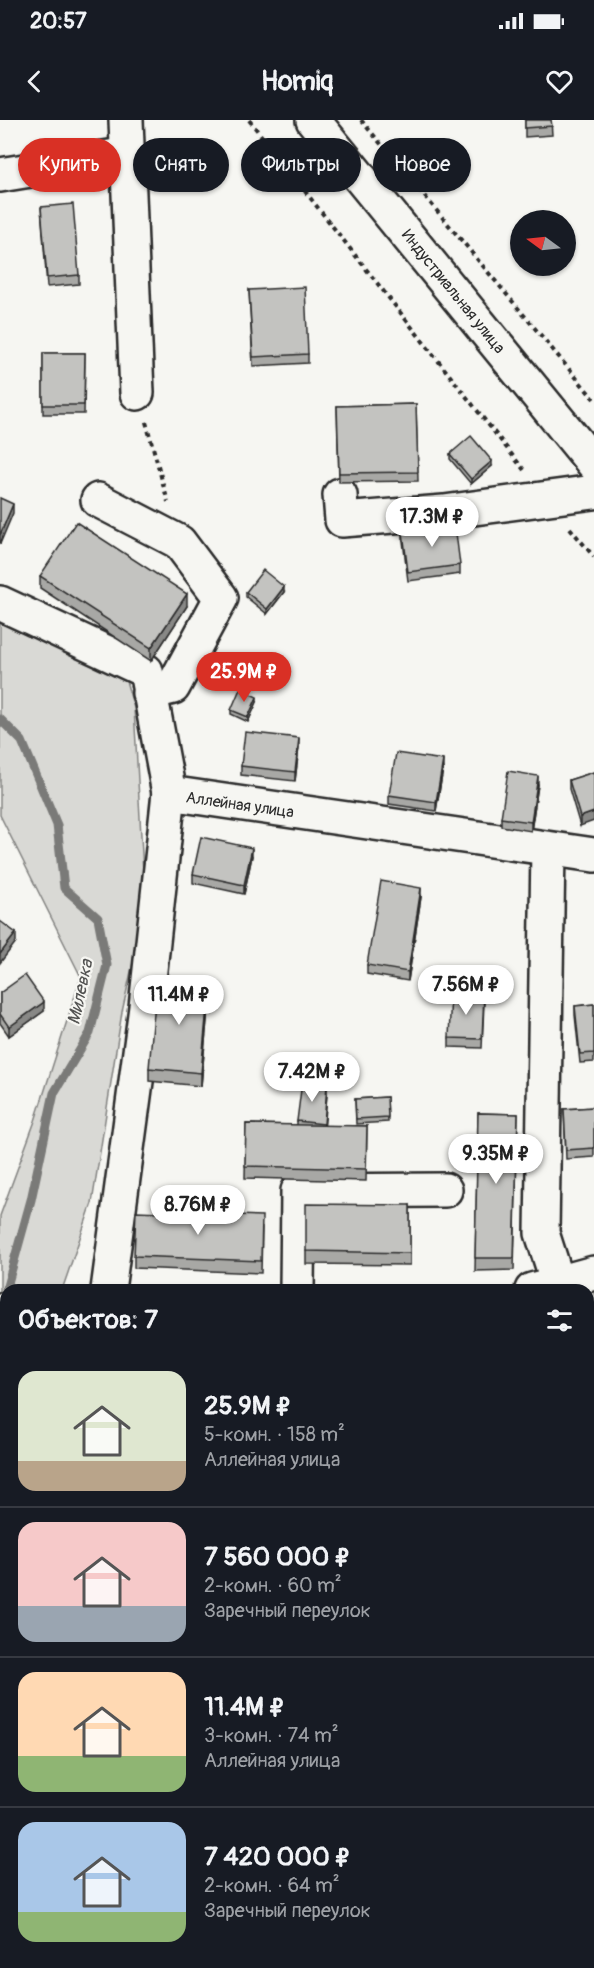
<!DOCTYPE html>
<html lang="ru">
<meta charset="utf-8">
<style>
:root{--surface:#171b24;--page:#242831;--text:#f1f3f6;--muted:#9ea1a6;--line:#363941;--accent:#d93025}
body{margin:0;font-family:Pangolin,sans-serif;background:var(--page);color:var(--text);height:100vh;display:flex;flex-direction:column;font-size:22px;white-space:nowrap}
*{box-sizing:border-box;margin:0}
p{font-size:20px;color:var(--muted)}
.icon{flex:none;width:33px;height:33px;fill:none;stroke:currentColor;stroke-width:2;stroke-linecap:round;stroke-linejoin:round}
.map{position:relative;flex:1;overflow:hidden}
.panel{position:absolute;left:0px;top:1164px;width:594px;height:684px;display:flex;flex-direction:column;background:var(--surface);border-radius:18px 18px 0 0;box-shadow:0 2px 4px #0004}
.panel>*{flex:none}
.banner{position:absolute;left:18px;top:18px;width:558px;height:54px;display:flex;gap:12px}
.needle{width:39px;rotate:285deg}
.fabs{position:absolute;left:510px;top:90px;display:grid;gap:12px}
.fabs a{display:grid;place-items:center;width:66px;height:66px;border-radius:50%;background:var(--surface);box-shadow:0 2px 4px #0004;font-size:30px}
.price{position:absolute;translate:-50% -51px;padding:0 14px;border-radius:21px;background:#fff;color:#222;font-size:20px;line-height:39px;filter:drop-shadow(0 2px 3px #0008)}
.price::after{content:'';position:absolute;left:50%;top:36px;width:18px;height:14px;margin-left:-9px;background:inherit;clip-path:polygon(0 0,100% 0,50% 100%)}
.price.current{background:var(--accent);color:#fff}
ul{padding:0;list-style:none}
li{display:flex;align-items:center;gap:18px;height:150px;padding:0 18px}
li+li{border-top:2px solid var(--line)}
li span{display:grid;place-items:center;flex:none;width:168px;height:120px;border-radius:18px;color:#555}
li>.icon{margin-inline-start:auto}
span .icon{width:72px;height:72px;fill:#fffc;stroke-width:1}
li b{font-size:26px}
h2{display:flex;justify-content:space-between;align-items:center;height:72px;padding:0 18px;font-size:26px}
.pill{padding:0 21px;border-radius:27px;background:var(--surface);box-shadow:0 2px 4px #0004;font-size:21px;line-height:54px}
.pill.current{background:var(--accent);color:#fff}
.status{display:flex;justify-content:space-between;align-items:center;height:42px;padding:0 30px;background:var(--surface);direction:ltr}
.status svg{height:16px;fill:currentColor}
header{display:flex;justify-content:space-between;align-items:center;height:78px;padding:0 18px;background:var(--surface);font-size:27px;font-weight:700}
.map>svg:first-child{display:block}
.green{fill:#d9d9d5;stroke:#828280;stroke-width:1.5}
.water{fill:#aeaeab;stroke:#7a7a78;stroke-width:1.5}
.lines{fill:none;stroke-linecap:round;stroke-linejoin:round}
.stream{stroke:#7a7a78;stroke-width:9}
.minor-casing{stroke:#2b2b2b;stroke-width:38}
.path{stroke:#2b2b2b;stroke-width:4;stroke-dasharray:4.5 4.5;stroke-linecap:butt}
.minor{stroke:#f6f6f2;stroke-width:33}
.wall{fill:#a8a8a5;stroke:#2b2b2b;stroke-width:1.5}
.shaded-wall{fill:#888886;stroke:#2b2b2b;stroke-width:1.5}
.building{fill:#c3c3c0;stroke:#2b2b2b;stroke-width:1.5}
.labels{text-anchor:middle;stroke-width:4.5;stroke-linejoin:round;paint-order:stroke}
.street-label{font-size:16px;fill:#2b2b2b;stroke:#f6f6f2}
.water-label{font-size:18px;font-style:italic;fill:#525251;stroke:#f6f6f2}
</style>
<div class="status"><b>20:57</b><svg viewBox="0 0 49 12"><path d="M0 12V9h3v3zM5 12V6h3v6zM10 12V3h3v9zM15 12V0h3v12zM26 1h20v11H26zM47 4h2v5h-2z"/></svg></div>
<header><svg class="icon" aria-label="back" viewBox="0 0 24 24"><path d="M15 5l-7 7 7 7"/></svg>Homiq<svg class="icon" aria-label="heart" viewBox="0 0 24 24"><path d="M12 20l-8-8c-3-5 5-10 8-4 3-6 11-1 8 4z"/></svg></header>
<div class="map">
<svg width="594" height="1848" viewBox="0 0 594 1848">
<rect width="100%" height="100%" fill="#f6f6f2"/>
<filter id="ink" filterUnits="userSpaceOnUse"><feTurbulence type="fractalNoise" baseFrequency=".0167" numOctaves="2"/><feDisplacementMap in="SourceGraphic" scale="12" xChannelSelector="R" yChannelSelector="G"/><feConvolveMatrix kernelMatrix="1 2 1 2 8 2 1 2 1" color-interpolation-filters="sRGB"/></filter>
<g filter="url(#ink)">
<g class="green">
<polygon points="0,499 126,561 134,588 145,789 122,892 92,1083 62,1170 6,1170 6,1176 0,1176 0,1096 35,1001 81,857 0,695"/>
<polygon points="594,1162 594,1517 588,1520 588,1170"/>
<polygon points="0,1207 6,1207 6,1325 0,1331"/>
<polygon points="6,1468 6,1842 588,1842 588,1597 594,1598 594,1848 0,1848 0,1470"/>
</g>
<g class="water">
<polygon points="6,1325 6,1468 0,1470 0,1331"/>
<polygon points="594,1517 594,1597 588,1597 588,1520"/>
</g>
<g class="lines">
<polyline class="stream" points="0,599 22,621 57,705 64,768 98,798 107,845 90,913 54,973 31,1080 6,1170"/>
<defs>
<g id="minor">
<polyline points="126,0 137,273"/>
<polyline points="313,0 594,344"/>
<polyline points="0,55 128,34"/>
<polyline points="340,375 342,400 444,392 594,372"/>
<polyline points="98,380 179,422 221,478 173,567 149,573"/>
<polyline points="0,483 146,551 169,673 594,735"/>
<polyline points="548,729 542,1113 558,1163"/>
<polyline points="108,1170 146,887 169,673"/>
<polyline points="297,1170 298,1071 445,1070"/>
<polyline points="532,1170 594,1153"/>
<polyline points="0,1190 6,1190"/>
<polyline points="0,1810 6,1807"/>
<polyline points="220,1842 222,1848"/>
<polyline points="438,1842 443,1848"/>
</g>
</defs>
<use href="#minor" class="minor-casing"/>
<g class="path">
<polyline points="249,0 524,350"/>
<polyline points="361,0 594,279"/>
<polyline points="146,302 168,382"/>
<polyline points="570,408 594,437"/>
<polyline points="0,1603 5,1599 6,1601"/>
<polyline points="588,1620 594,1620"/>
<polyline points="0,1737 6,1731"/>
<polyline points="0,1765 6,1755"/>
</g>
<use href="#minor" class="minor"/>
</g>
<g class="wall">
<polygon points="525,0 551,0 552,15 525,17"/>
<polygon points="41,87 79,155 79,164 47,167"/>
<polygon points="249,170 308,234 308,243 253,246"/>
<polygon points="43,233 85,233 84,294 43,294"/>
<polygon points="416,284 418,361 339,362 337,286"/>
<polygon points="450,334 492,346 471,364 450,339"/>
<polygon points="403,412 460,445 460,454 408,461 403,421"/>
<polygon points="40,456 187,486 151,541 40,468"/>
<polygon points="246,472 284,472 267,494 246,477"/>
<polygon points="257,582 248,602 231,594 231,590"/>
<polygon points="299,627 295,661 241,655 241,646"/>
<polygon points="443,649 436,691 389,684 389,675"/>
<polygon points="594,652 580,706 569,669 569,660"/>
<polygon points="538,665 531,711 501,706 501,698"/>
<polygon points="252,736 244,774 193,763 193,754"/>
<polygon points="421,777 408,861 367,854 367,845"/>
<polygon points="0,873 44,891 9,916 0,903"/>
<polygon points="209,878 201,966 149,961 149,948"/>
<polygon points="484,883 482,928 449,927 449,918"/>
<polygon points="594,884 594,942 580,943 575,895 575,886"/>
<polygon points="327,974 324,1006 367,1006 366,1061 245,1058 246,1004 297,1005 297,1001"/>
<polygon points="387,977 388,1002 356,1004 355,979"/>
<polygon points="594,987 594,1037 566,1039 564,989"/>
<polygon points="478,993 518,994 514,1150 475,1151"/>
<polygon points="410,1085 410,1145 306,1144 306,1131"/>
<polygon points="262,1108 261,1153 134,1148 134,1136"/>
<polygon points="242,1842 281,1842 283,1848 244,1848"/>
<polygon points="360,1842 421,1842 425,1848 364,1848"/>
</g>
<g class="shaded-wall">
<polygon points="492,341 492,346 471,364 471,359"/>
<polygon points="13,384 13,393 0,424 0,415"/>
<polygon points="284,467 284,472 267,494 267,489"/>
<polygon points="187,474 187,486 151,541 151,528"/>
<polygon points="257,577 257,582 248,602 248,597"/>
<polygon points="299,618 299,627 295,661 295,652"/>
<polygon points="443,640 443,649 436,691 436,682"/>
<polygon points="538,656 538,665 531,711 531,702"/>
<polygon points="594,692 594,701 580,706 580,697"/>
<polygon points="252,728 252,736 244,774 244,765"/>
<polygon points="421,768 421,777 408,861 408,852"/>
<polygon points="16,813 16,822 0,843 0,834"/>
<polygon points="209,865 209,878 201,966 201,953"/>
<polygon points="44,882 44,891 9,916 9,907"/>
<polygon points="327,965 327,974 324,1013 324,1004"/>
</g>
<g class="building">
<polygon points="525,0 551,0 552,6 525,8"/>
<polygon points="73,84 79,155 47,158 41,87"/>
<polygon points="305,167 308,234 253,237 249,170"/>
<polygon points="43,233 85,233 84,285 43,285"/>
<polygon points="416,284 418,352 339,353 337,286"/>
<polygon points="471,316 492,341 471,359 450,334"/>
<polygon points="0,378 13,384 0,415"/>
<polygon points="76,402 187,474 151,528 40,456"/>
<polygon points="455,405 460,445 408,452 403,412"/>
<polygon points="263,450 284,467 267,489 246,472"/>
<polygon points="240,569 257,577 248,597 231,590"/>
<polygon points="245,612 299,618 295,652 241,646"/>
<polygon points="396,633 443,640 436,682 389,675"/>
<polygon points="508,651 538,656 531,702 501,698"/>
<polygon points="594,652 594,692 580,697 569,660"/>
<polygon points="201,717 252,728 244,765 193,754"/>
<polygon points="381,761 421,768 408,852 367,845"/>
<polygon points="0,801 16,813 0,834"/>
<polygon points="25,855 44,882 9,907 0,894 0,873"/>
<polygon points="157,860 209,865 201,953 149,948"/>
<polygon points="451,872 484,874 482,919 449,918"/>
<polygon points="594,884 594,933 580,934 575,886"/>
<polygon points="302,962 327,965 324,1004 297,1001"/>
<polygon points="387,977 388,997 356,999 355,979"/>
<polygon points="594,987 594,1028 566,1030 564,989"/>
<polygon points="478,993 518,994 514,1138 475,1138"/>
<polygon points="246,1004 367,1006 366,1049 245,1046"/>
<polygon points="306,1084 410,1085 410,1133 306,1131"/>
<polygon points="136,1091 262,1096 261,1141 134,1136"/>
<polygon points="79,1842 188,1842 191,1848 66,1848"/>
<polygon points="246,1842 281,1842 283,1848 248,1848"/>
<polygon points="369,1842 421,1842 425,1848 373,1848"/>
</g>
</g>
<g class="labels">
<g class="street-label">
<text transform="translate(454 171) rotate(51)" y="6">Индустриальная улица</text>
<text transform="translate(240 684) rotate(8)" y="6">Аллейная улица</text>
</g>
<g class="water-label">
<text transform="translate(80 872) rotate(-78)" y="6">Милевка</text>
</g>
</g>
</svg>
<div class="fabs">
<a><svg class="needle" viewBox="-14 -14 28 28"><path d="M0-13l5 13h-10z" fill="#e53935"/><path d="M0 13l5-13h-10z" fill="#9ea1a6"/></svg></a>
</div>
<b class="price" style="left:432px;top:428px">17.3M ₽</b>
<b class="price current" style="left:244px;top:583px">25.9M ₽</b>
<b class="price" style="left:466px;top:896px">7.56M ₽</b>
<b class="price" style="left:179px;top:906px">11.4M ₽</b>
<b class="price" style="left:312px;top:983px">7.42M ₽</b>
<b class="price" style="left:496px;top:1065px">9.35M ₽</b>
<b class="price" style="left:198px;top:1116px">8.76M ₽</b>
<div class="banner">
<a class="pill current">Купить</a>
<a class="pill">Снять</a>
<a class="pill">Фильтры</a>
<a class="pill">Новое</a>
</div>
<section class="panel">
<h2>Объектов: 7<svg class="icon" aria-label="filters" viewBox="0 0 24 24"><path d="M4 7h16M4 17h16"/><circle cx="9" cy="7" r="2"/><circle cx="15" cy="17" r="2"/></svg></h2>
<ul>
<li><span style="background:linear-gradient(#dfe7d0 75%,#b9a48a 0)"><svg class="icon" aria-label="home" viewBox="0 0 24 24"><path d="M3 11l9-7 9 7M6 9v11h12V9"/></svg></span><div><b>25.9M ₽</b><p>5-комн. · 158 m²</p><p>Аллейная улица</p></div></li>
<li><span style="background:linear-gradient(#f6c9c9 70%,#9aa5b1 0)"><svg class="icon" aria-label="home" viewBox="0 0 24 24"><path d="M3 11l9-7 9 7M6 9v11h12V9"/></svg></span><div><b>7 560 000 ₽</b><p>2-комн. · 60 m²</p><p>Заречный переулок</p></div></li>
<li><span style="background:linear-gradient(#ffd9b3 70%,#8fb573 0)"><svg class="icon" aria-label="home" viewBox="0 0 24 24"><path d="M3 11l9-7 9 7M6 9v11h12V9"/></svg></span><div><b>11.4M ₽</b><p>3-комн. · 74 m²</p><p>Аллейная улица</p></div></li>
<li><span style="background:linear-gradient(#a9c7e8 75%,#8fb573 0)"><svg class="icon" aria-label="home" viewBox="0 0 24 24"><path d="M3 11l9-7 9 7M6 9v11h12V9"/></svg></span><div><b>7 420 000 ₽</b><p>2-комн. · 64 m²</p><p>Заречный переулок</p></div></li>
</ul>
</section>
</div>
